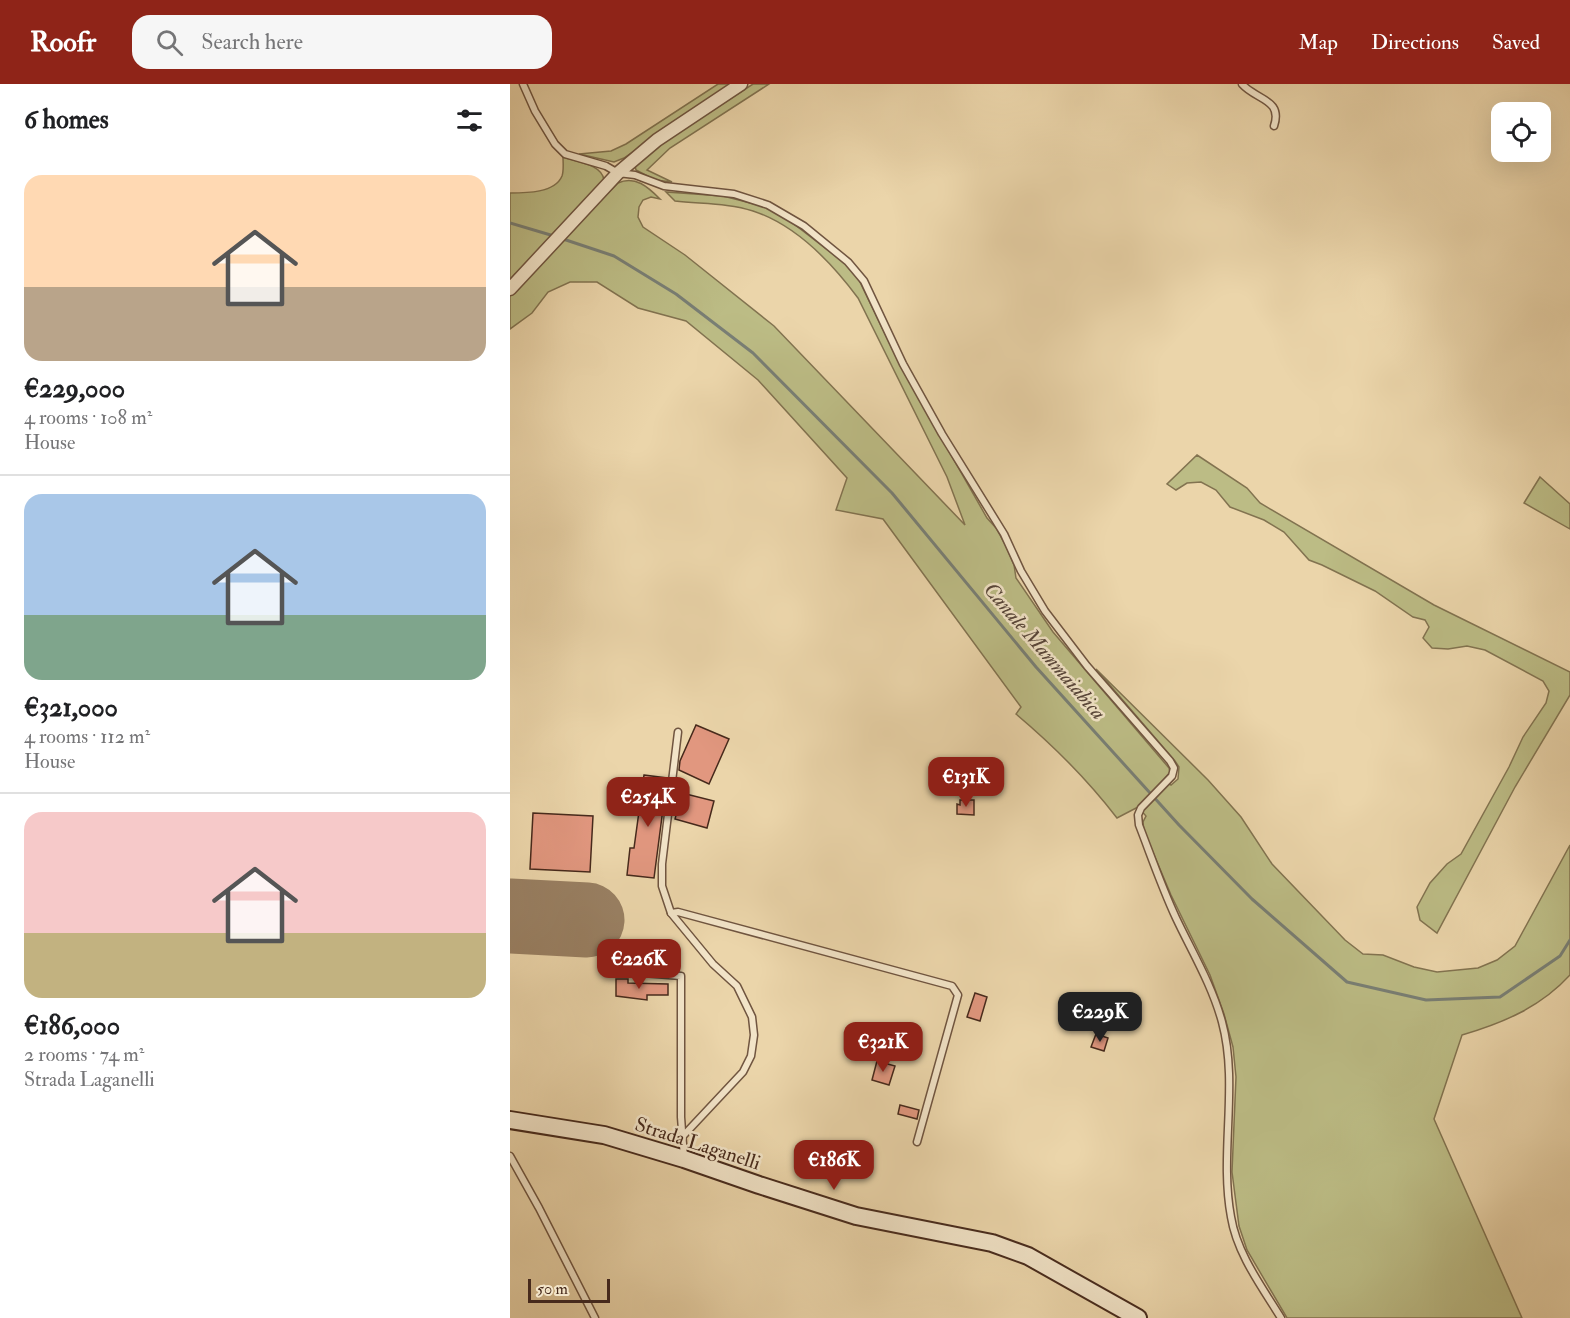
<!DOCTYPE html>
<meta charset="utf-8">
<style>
:root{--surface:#fff;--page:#f6f6f6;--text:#202124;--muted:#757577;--line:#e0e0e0;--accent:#8f2418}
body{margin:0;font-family:"IM FELL Double Pica",serif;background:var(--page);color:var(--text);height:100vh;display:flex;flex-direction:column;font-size:22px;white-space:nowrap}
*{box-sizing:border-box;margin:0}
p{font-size:20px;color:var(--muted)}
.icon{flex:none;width:33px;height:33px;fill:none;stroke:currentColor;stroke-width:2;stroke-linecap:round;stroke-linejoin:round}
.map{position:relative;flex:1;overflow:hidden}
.panel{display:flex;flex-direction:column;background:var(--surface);width:510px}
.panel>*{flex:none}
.controls{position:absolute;left:981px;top:18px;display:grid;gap:12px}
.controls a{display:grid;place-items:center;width:60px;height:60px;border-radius:12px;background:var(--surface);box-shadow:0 6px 24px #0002;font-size:30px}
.scale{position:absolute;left:18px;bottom:15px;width:82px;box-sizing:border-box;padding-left:6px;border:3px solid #472a1c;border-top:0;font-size:16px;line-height:21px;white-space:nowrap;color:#472a1c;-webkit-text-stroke:4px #f2e4c8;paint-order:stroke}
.price{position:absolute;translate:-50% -51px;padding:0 14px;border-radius:12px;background:var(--accent);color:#fff;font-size:20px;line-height:39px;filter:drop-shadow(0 2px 3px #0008)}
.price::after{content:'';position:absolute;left:50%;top:36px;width:18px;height:14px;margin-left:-9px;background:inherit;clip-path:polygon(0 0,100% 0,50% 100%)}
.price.current{background:#222;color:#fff}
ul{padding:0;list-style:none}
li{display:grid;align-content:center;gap:12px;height:318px;padding:0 24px}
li+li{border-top:2px solid var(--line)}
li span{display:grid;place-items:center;height:186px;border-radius:18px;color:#555}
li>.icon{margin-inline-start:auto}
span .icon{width:108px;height:108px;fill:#fffc;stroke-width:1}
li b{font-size:26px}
h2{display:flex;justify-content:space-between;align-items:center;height:72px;padding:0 24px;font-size:26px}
header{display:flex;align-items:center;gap:36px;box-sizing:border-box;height:84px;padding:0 30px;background:var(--accent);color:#fff}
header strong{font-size:28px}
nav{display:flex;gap:33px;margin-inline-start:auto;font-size:21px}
.search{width:420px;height:54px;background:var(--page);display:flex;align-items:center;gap:15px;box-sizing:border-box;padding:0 21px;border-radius:18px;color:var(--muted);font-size:22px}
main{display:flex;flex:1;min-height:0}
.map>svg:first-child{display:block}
.green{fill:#bcbc85;stroke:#827350;stroke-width:1.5}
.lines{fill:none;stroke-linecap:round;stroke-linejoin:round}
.stream{stroke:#797f75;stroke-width:3}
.runway{stroke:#998063;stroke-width:75}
.building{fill:#e1977f;stroke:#472a1c;stroke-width:1.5}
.lane-casing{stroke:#705540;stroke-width:9}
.street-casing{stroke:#705540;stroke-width:15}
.secondary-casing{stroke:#472a1c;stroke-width:20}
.lane{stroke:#f2e4c8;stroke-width:6}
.street{stroke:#f2e4c8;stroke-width:12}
.secondary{stroke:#f2e4c8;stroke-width:16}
.labels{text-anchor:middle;stroke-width:5;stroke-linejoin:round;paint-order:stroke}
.street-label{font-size:20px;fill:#472a1c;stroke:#f2e4c8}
.water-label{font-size:21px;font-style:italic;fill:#58463a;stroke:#f2e4c8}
</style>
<header>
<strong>Roofr</strong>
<div class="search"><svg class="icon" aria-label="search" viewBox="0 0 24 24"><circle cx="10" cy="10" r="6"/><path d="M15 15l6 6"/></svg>Search here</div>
<nav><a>Map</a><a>Directions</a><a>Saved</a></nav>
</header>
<main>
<section class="panel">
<h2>6 homes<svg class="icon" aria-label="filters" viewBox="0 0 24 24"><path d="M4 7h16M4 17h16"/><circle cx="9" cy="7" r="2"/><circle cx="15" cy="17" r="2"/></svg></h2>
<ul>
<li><span style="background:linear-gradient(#ffd9b3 60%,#b9a48a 0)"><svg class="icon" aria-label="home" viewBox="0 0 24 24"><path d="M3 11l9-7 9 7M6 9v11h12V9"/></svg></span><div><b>€229,000</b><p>4 rooms · 108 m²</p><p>House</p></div></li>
<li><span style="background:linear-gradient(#a9c7e8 65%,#7fa58c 0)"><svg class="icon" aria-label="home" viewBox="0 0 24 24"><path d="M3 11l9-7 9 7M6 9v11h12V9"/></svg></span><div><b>€321,000</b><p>4 rooms · 112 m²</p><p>House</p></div></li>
<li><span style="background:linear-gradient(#f6c9c9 65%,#c2b280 0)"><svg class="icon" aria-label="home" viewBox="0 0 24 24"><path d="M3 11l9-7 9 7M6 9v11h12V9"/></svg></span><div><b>€186,000</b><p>2 rooms · 74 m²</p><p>Strada Laganelli</p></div></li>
</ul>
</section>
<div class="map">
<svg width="1060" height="1234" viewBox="0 0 1060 1234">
<rect width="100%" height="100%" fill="#ebd5aa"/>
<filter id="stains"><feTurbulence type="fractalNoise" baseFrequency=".00333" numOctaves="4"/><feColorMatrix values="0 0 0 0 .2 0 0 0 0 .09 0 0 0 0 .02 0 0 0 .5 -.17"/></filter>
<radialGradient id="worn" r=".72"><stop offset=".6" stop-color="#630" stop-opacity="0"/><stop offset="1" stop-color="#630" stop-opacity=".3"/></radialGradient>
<g class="green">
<polygon points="208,0 222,0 114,74 104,78 69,70 101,67 116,60"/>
<polygon points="243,0 259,0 160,64 137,86 162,98 145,96 126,86 125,82 152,59"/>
<path d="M 53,73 C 66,78 92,80 94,96 L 65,126 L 73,134 L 108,99 C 125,91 138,103 150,115 L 141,113 L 133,116 L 129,123 L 128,133 L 133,143 L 175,171 L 264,242 L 455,441 L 437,393 L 348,214 C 322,179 286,141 243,127 C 219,119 190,120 165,117 L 156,108 L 213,112 L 256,123 L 276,134 L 336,180 L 348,194 L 391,283 L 477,434 L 486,444 L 496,462 L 504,481 L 506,494 L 543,548 L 659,684 L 660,688 L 653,697 L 661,701 L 668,695 L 669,683 L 665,677 L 586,585 L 698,696 L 731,733 L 762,780 L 835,856 L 853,870 L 873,871 L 904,883 L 927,888 L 968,884 L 987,876 L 1005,862 L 1060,761 L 1060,891 C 1031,923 993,939 952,951 L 924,1035 L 1012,1234 L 777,1234 L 737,1166 L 729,1142 L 722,1088 L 726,993 L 723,963 L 714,930 L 700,891 L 661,811 L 634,747 L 633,738 L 636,732 L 628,723 L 607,734 C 577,695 544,662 506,630 L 511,623 L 373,435 L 326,426 L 337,394 L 248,296 L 176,237 L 128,224 L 87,198 L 60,198 L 38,208 L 22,229 L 0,245 L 0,212 L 13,198 L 5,190 L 0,196 L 0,109 C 16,109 45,109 52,92 C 54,86 53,79 53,73 Z"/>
<polygon points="687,371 737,404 750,419 924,521 1060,588 1060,611 1005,703 927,849 910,836 907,823 920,799 937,780 951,770 999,683 1013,653 1036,619 1039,607 1033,597 975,566 957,562 938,565 922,564 913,554 919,543 915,536 903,533 865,507 812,481 799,476 774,448 754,436 720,423 706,406 691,398 677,399 666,406 657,400"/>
<polygon points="1030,393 1060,420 1060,445 1014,419"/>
</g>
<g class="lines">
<g class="stream">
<polyline points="0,139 44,152"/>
<polyline points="50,154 104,172 166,210 243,269 382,409 526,583 669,741 742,815 837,898 916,916 990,913 1050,872 1060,856"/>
</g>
<polyline class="runway" points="0,832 77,836"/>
</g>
<g class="building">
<polygon points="186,641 219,655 199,700 169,686 170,677"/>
<polygon points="134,691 157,694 144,794 117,791 120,764 124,764"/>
<polygon points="172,709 204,717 197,744 165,735"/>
<polygon points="450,716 464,716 464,731 447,730 447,720 450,721"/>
<polygon points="23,729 83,732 80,788 20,785"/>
<polygon points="106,895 118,895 118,899 158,900 158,911 137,911 137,916 106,912"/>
<polygon points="465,909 477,913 470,937 457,933"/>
<polygon points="586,950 598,954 594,967 581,963"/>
<polygon points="367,977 385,982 379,1001 362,996"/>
<polygon points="390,1021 409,1026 407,1035 388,1030"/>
</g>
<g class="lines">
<defs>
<g id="lane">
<path d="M 13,0 L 25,27 L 45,60 L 55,70 L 96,82 L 108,89 L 125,91 L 154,102 L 224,110 L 258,121 L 294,142 L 338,178 L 354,197 L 393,280 L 432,350 L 494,450 L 511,487 L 535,527 L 577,582 L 660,677 L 664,684 L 662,692 L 631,724 L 628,731 L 629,741 C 641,772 652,804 666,834 C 682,868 702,901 712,938 C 729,1001 709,1069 721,1133 C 727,1170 752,1203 771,1234"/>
<path d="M 732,0 C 746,16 773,15 764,42"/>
<polyline points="168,648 152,780 152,802 161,829 203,880 227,902 242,933 244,951 241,972 233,988 173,1052"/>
<polyline points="161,829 168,828 442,902 448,911 407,1058"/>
<polyline points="107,883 120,888 171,892 171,1033 174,1074"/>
<polyline points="0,1072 29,1124 85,1234"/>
</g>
<polyline id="street" points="0,205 108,89 147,56 231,0"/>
<polyline id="secondary" points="0,1036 94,1051 174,1075 249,1101 346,1132 482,1159 518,1172 628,1234"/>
</defs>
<use href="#lane" class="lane-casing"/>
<use href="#street" class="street-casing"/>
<use href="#secondary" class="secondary-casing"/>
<use href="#lane" class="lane"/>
<use href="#street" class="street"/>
<use href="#secondary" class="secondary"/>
</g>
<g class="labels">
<g class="street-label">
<text transform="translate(188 1059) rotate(18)" y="7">Strada Laganelli</text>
</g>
<g class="water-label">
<text transform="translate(535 567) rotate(49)" y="7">Canale Mammaiabica</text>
</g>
</g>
<rect width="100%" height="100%" filter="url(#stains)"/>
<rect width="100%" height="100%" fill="url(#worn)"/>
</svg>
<div class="controls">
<a><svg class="icon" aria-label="locate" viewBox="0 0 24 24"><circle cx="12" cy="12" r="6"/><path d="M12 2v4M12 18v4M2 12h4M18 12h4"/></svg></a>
</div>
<div class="scale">50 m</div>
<b class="price" style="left:456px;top:724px">€131K</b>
<b class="price" style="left:138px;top:744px">€254K</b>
<b class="price" style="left:129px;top:906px">€226K</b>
<b class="price current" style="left:590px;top:959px">€229K</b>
<b class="price" style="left:373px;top:989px">€321K</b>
<b class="price" style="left:324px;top:1107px">€186K</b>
</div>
</main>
